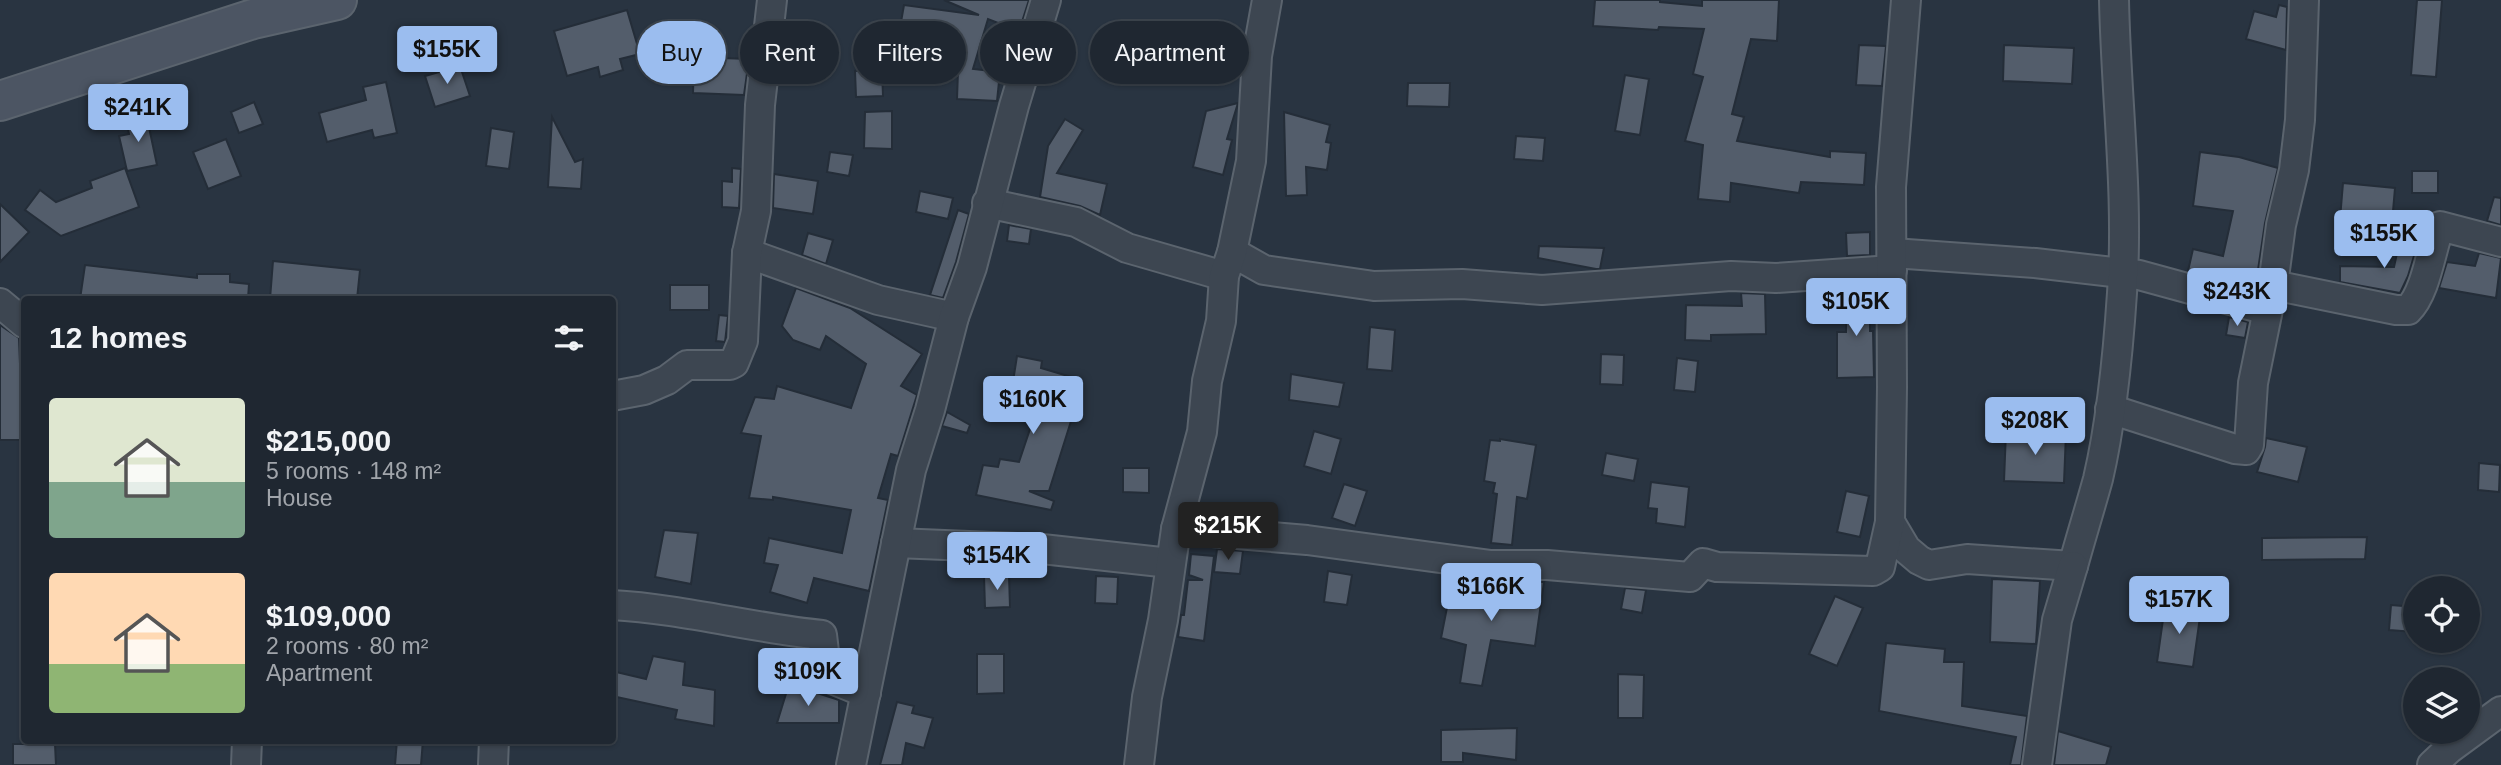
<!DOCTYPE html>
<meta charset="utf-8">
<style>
:root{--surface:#1f2731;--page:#272f39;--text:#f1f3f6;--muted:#a1a5ab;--line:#3c444d;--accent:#9bbdef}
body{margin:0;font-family:Arial,sans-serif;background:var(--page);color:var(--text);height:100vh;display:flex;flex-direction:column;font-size:26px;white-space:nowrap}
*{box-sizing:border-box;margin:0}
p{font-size:23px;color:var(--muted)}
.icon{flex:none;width:38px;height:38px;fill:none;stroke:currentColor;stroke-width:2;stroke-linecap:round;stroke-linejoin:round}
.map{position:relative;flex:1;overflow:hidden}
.details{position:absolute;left:21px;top:296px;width:595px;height:448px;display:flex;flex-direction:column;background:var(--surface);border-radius:7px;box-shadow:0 2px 5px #0004,0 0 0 2px var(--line)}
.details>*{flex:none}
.hud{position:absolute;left:637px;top:21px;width:665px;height:63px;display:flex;gap:14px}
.tools{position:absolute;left:2403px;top:576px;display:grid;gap:14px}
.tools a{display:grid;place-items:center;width:77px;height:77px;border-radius:50%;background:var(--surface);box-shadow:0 2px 5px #0004,0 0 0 2px var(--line);font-size:35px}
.price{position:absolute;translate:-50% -60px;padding:0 16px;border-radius:7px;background:var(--accent);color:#111;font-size:23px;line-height:46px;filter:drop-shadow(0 2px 4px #0008)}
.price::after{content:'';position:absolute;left:50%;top:42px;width:21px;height:16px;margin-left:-10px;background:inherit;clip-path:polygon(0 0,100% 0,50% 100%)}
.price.current{background:#222;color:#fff}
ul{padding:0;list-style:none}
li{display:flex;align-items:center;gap:21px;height:175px;padding:0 28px}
li span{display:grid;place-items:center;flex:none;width:196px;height:140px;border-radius:7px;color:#555}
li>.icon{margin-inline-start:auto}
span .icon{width:84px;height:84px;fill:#fffc;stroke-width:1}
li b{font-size:30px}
h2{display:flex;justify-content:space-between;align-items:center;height:84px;padding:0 28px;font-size:30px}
.pill{padding:0 24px;border-radius:32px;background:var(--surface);box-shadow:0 2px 5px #0004,0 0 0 2px var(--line);font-size:24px;line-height:63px}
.pill.current{background:var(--accent);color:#111}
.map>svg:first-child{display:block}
.building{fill:#535d6b;stroke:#242d38;stroke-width:2}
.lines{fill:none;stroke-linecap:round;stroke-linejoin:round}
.street-casing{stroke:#5b646e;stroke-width:32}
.secondary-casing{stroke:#5b646e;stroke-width:42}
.street{stroke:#3d4651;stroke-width:28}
.secondary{stroke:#4c5563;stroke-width:38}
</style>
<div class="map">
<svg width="2501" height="765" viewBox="0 0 2501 765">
<rect width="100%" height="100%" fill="#293441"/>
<g class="building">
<polygon points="944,0 1029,0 1019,31 988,19 973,69 1000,72 997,101 957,99 959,42 899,33 904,5 979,15"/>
<polygon points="1595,0 1660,0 1660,2 1702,6 1702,0 1779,0 1777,41 1751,39 1732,114 1744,117 1737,141 1830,157 1830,151 1866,153 1864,185 1801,182 1799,193 1731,183 1730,202 1698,199 1703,145 1685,141 1703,77 1693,74 1704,29 1659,27 1658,30 1593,26"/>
<polygon points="2417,0 2442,0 2436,77 2411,75"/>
<polygon points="2279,5 2287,7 2286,50 2246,39 2254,11 2276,17"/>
<polygon points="627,10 640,54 620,59 623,70 600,77 598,67 567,76 554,31"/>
<polygon points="1859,45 1886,46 1882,86 1856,85"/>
<polygon points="2004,45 2074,48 2072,84 2003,81"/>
<polygon points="694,57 749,59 744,95 693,93"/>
<polygon points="460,66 470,96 435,107 425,76"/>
<polygon points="882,69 883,96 856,97 855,71"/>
<polygon points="1625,75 1649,79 1640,135 1615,131"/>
<polygon points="386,82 397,133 374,138 372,130 327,142 319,113 366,100 363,87"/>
<polygon points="1408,83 1450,83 1449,107 1407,106"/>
<polygon points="254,102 263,124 239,133 231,112"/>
<polygon points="1238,103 1227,139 1232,140 1223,175 1193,167 1206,111"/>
<polygon points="892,111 892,149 864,148 865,112"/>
<polygon points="1284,112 1330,125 1326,142 1331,143 1327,170 1306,167 1307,195 1286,196"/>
<polygon points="146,113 157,165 127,171 119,136 129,134 125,117"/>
<polygon points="552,117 575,162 583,159 581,189 548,187"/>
<polygon points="1065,119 1083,130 1057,173 1107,184 1100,215 1080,206 1040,197 1048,146"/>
<polygon points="491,128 514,132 509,169 486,166"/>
<polygon points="1516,136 1545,138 1543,161 1514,159"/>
<polygon points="226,139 241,176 208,189 193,152"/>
<polygon points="830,152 853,155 849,176 827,172"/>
<polygon points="2200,152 2239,157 2278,168 2265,223 2255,290 2188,271 2193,249 2223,256 2233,211 2193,206"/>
<polygon points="125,168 139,207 61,236 25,210 40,190 56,202 92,188 90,181"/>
<polygon points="732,168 741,169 739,208 722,207 722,181 732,182"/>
<rect x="2412" y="171" width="26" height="22"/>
<polygon points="774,174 818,181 813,214 773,208"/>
<polygon points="2343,183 2395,188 2392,223 2340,219"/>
<polygon points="920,191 953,198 948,219 916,212"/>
<polygon points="2494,197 2501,198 2501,225 2487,221"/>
<polygon points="0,204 29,232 0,262"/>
<polygon points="958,210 969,214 956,262 943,298 930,295"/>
<polygon points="1009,225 1031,229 1029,244 1007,241"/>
<polygon points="1870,232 1870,255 1847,256 1846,233"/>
<polygon points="808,233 833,240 826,264 802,255"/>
<polygon points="2401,235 2419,239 2408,276 2400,293 2340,282 2340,266 2394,267"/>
<polygon points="1539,246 1604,248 1600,269 1596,269 1538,258"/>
<polygon points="2479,253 2501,258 2496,298 2439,288 2447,262 2475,266"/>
<polygon points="273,261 360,270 357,299 270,299"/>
<polygon points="85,265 197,278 197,274 230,274 230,282 249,284 248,299 80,299"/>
<rect x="670" y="285" width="39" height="25"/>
<polygon points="796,288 850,308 922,354 901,386 917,395 898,456 891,454 878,498 888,500 869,591 814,578 807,603 770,592 778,565 764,563 769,538 842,553 851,510 773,497 773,500 749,498 761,436 741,433 755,397 774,399 777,386 851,408 866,364 826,336 820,350 793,340 782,326"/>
<polygon points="1870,288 1870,331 1873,331 1874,377 1837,378 1837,332 1846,332 1846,290"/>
<polygon points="1741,293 1765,294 1766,334 1711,335 1711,341 1685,340 1686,305 1742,306"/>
<polygon points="719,315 728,316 725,342 716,341"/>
<polygon points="2229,317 2248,322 2245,338 2226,335"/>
<polygon points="0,325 19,338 23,440 0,440"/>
<polygon points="1370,327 1395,330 1392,371 1367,369"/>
<polygon points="1601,354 1624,355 1623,385 1600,384"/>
<polygon points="1017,356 1042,361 1041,368 1078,379 1066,416 1072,418 1049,491 1029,491 1054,501 1051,510 976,495 983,465 998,467 1000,459 1019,462 1034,417 1008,413"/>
<polygon points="1677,358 1698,361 1695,392 1674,390"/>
<polygon points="1291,374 1344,383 1339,407 1289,400"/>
<polygon points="947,412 970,425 967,433 942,426"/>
<polygon points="1314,431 1341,439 1331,474 1304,466"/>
<polygon points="2006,431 2066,433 2064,483 2004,481"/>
<polygon points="2266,438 2307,447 2298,482 2257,472 2265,447"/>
<polygon points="1500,439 1536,445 1527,499 1517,497 1512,545 1491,543 1497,494 1493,493 1495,483 1484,481 1490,440 1500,441"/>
<polygon points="1606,453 1638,459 1634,481 1602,475"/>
<polygon points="2479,463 2500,465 2499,492 2478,490"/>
<polygon points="1123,468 1149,468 1149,493 1123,492"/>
<polygon points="1651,482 1689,487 1685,527 1656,523 1657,509 1648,508"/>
<polygon points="1344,484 1367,491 1355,526 1332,518"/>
<polygon points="1846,491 1869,496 1860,537 1837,532"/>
<polygon points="664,530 698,533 691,584 655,577"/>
<polygon points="2367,537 2365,559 2262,560 2262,538"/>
<polygon points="1217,549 1243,551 1240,574 1214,572"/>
<polygon points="1191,554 1214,556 1204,641 1178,637 1181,615 1184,615 1188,580 1203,580 1189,575"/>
<polygon points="1328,571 1352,575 1347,605 1324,602"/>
<polygon points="1009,575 1010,607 985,608 984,576"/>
<polygon points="1096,576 1118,577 1117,604 1095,603"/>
<polygon points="1992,579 2040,581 2036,644 1990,642"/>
<polygon points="1508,582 1544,582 1535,646 1491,640 1482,686 1460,683 1466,645 1441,638 1451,587 1506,598"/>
<polygon points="1625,588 1646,590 1642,613 1621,609"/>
<polygon points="1835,596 1863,608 1837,666 1809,654"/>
<polygon points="2165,605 2201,610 2193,667 2157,662"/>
<polygon points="2391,605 2415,607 2415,632 2389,630"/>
<polygon points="1886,643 1945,649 1944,662 1964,662 1962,706 2027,716 2021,765 2010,765 2016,737 1879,711"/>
<polygon points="977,654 1004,654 1004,693 977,694"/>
<polygon points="653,656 685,662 683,685 715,690 714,726 675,719 677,710 612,696 612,671 646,679"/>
<polygon points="1618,674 1644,675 1643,718 1618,718"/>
<polygon points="789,684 839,700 839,723 777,723"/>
<polygon points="897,702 914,706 912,713 933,718 924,748 906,743 902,765 880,765"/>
<polygon points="1517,728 1516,760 1463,753 1463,762 1441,762 1441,730"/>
<polygon points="2058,731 2111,747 2106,765 2054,765"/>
<polygon points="397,740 423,740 421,765 395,765"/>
<polygon points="13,744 55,744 56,765 13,765"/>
</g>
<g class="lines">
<defs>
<g id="street">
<polyline points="987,203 1076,222 1127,248 1224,276"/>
<polyline points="1232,252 1264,270 1374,286 1462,284 1542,290 1731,276 1776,278 1892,270"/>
<polyline points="747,253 878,300 954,317"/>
<polyline points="1893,253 2035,263 2139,275 2267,310"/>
<path d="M 2273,285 L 2396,310 L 2408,310 C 2426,293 2431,249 2440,226 L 2501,242"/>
<polyline points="0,303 24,323"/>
<polyline points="612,396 644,390 667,380 687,365 730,365 734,363 743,341 747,253 756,211 760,105 772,0"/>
<polyline points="2110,409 2235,449 2246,450 2249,445 2253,383 2273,285 2281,225 2294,170 2300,120 2304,0"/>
<path d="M 1890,522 L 1906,549 L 1919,560 L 1929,565 L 1967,559 L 2073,566 C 2081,537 2090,508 2098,479 C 2112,419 2118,354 2122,293 C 2129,196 2116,98 2114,0"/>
<polyline points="1176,529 1307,540 1491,565 1547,565 1690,577 1703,563 1717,567 1873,571 1880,567 1890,522 1892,387 1891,187 1906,0"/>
<polyline points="896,543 1042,549 1170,563"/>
<path d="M 612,605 C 683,609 752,628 822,635 L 827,677 L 866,693"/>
<polyline points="246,765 247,740"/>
<polyline points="493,765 494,740"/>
<polyline points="851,765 911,470 930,410 954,317 972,267 1014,106 1046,0"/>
<polyline points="1139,765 1147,697 1163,620 1176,529 1202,432 1207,381 1221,321 1224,276 1232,252 1251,161 1257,56 1267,0"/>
<polyline points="2037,765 2057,620 2073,566"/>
<polyline points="2432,765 2449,749 2501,711"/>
</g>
<polyline id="secondary" points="0,101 253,19 337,0"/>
</defs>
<use href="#street" class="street-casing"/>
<use href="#secondary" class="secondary-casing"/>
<use href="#street" class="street"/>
<use href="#secondary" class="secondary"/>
</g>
</svg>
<div class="tools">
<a><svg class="icon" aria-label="locate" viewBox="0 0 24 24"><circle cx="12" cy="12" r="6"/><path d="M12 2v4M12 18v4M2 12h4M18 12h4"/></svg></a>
<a><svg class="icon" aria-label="layers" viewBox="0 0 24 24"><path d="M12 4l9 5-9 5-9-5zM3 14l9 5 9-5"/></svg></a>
</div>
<b class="price" style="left:447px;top:86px">$155K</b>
<b class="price" style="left:138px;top:144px">$241K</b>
<b class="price" style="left:2384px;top:270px">$155K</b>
<b class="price" style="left:2237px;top:328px">$243K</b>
<b class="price" style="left:1856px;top:338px">$105K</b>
<b class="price" style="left:1033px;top:436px">$160K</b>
<b class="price" style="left:2035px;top:457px">$208K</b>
<b class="price current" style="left:1228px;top:562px">$215K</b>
<b class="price" style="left:997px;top:592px">$154K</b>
<b class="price" style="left:1491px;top:623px">$166K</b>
<b class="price" style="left:2179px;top:636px">$157K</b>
<b class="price" style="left:808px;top:708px">$109K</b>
<div class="hud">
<a class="pill current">Buy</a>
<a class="pill">Rent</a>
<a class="pill">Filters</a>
<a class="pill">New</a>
<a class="pill">Apartment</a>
</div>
<section class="details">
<h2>12 homes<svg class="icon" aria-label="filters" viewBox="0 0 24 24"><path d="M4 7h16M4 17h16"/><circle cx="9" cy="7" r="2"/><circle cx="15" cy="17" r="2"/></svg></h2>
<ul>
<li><span style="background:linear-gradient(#dfe7d0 60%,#7fa58c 0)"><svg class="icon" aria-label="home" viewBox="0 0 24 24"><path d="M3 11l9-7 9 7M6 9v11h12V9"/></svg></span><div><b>$215,000</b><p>5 rooms · 148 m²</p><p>House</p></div></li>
<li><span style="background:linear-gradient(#ffd9b3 65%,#8fb573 0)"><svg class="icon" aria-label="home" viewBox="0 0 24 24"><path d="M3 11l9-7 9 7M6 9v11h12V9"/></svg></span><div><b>$109,000</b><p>2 rooms · 80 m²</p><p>Apartment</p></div></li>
</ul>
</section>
</div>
